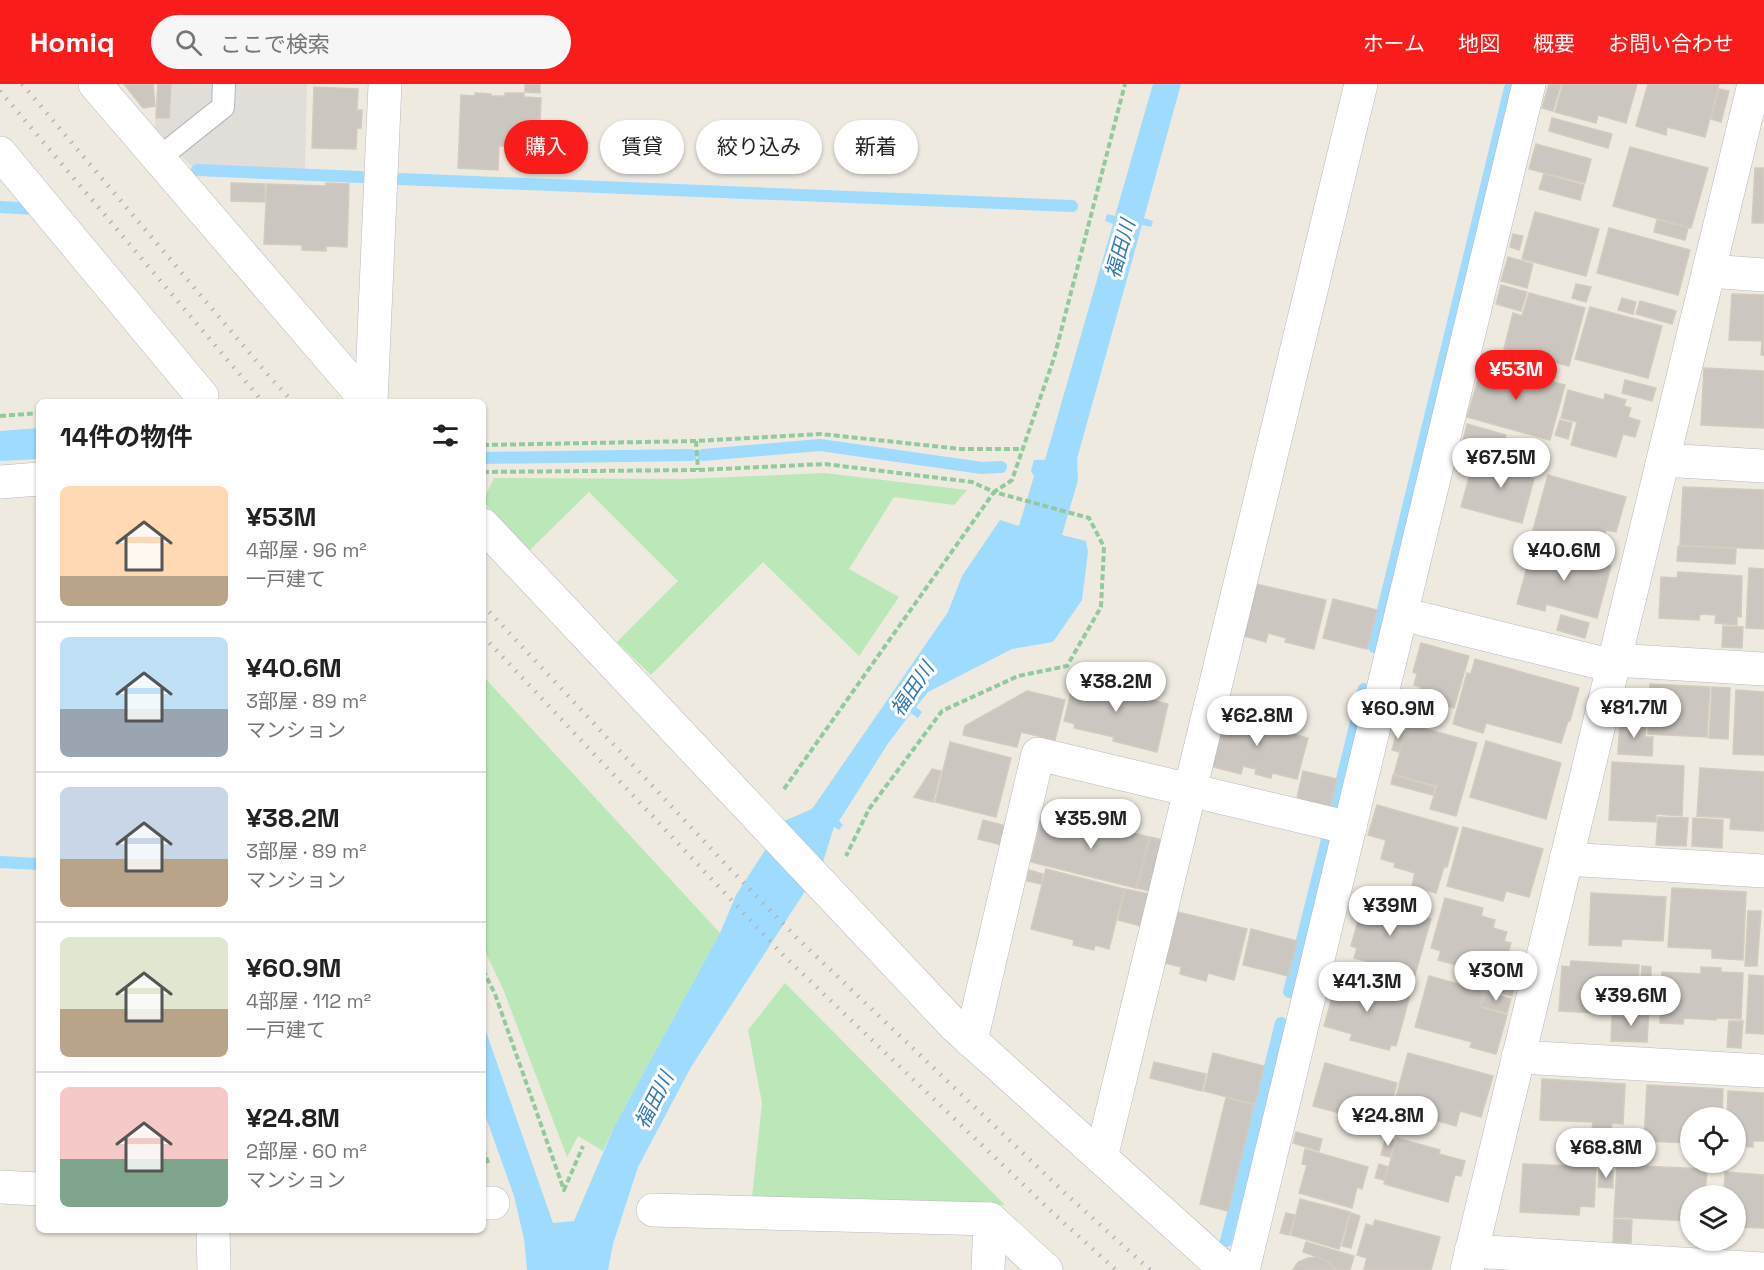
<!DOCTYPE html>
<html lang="ja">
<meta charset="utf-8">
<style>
:root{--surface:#fff;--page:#f6f6f6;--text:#222;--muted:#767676;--line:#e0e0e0;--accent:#fa1c1a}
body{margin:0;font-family:"Space Grotesk","Noto Sans JP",sans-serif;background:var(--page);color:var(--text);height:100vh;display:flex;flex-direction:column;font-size:22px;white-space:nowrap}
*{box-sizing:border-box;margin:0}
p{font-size:20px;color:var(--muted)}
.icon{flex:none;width:33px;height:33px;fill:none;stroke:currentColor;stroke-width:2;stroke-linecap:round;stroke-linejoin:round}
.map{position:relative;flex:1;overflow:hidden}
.sheet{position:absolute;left:36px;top:315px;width:450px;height:834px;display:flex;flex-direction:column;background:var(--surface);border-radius:9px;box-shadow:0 2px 4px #0004}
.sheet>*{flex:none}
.banner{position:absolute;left:504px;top:36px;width:570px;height:54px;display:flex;gap:12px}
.buttons{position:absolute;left:1680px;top:1023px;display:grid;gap:12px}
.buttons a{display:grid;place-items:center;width:66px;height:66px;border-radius:50%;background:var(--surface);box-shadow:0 2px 4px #0004;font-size:30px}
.price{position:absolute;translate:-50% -51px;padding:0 14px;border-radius:21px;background:#fff;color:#222;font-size:20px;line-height:39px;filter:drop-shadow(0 2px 3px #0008)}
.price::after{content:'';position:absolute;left:50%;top:36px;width:18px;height:14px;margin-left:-9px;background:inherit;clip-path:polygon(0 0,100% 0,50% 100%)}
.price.on{background:var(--accent);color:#fff}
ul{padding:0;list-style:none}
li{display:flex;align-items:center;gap:18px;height:150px;padding:0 24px}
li+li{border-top:2px solid var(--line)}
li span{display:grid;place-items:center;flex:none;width:168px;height:120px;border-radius:9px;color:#555}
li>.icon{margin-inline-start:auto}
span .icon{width:72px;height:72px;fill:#fffc;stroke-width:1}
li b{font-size:26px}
h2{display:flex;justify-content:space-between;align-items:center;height:72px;padding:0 24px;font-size:26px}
.tag{padding:0 21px;border-radius:27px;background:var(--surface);box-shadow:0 2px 4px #0004;font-size:21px;line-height:54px}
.tag.on{background:var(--accent);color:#fff}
header{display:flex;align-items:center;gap:36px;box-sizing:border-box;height:84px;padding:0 30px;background:var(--accent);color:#fff}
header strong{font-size:28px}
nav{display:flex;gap:33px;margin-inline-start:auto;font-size:21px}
.search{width:420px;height:54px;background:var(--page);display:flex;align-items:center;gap:15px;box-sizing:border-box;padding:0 21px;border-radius:33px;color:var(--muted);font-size:22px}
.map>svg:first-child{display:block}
.industrial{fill:#e1ddd8}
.green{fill:#bce8b9}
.water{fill:#9edbff}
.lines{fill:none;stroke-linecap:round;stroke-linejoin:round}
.stream{stroke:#9edbff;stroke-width:12}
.building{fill:#cbc6bf;stroke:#d3cbbe;stroke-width:1.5}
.service-casing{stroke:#b6b9be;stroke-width:24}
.minor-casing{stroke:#b6b9be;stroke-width:34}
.path{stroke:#92ca9d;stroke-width:4;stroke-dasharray:6 3;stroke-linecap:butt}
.service{stroke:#fff;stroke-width:22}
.minor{stroke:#fff;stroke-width:33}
.rail{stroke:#b4b5b6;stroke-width:4.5;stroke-dasharray:1.5 8;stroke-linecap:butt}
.labels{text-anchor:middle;stroke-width:6;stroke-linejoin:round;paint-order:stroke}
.water-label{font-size:20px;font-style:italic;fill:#3078b2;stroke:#fff}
</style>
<header>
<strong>Homiq</strong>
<div class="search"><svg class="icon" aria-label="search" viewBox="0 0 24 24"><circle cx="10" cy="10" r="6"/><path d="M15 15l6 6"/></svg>ここで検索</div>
<nav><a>ホーム</a><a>地図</a><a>概要</a><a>お問い合わせ</a></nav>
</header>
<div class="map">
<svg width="1764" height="1186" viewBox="0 0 1764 1186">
<rect width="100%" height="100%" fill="#eeeae0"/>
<polygon class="industrial" points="157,0 307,0 305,86 191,82 155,44"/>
<g class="green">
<polygon points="825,389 967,406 954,421 894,413 849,485 899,513 859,572 763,478 651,591 617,558 678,497 589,408 528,468 483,417 494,394 685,395"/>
<polygon points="483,592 720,849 615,1041 603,1067 578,1052 567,1073 503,905 483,863"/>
<polygon points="785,899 1005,1121 752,1113 762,1019 748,946"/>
</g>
<g class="water">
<polygon points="1153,0 1181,0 1144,134 1153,137 1151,143 1142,141 1077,375 1078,396 1062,451 1086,457 1088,468 1082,516 1053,558 1012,565 928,608 916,623 922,628 918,634 911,629 887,661 839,737 843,741 839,746 834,743 822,781 691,983 638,1083 613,1160 608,1186 527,1186 524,1155 514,1112 483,1025 483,939 553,1139 574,1137 615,1041 720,849 736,811 784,737 812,725 948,528 962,492 1000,436 1019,442 1034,392 1031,387 1034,376 1045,376 1113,140 1105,137 1107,130 1115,132"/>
<polygon points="39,344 39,375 0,377 0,347"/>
</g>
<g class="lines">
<g class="stream">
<polyline points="197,86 361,93"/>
<polyline points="400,95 1072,122"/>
<polyline points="0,123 34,125"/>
<polyline points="703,371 820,361 982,384 1001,383"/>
<polyline points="483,374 691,371"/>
<polyline points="1374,563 1511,0"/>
<polyline points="1334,728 1364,605"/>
<polyline points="0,778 39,780"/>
<polyline points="1289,908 1327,756"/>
<polyline points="1226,1157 1281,939"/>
</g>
</g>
<g class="building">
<polygon points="124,0 153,0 155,22 143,24"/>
<polygon points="158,0 171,0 169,34 156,34"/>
<polygon points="525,0 540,0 540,9 525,8"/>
<polygon points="1549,0 1561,0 1553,27 1542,24"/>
<polygon points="1563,0 1637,0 1626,39 1598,31 1596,39 1555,28"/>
<polygon points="1648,0 1719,0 1705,53 1667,43 1666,51 1636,42"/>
<polygon points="314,3 358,5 357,26 362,26 361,44 357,44 356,65 312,64"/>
<polygon points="1719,5 1729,7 1721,38 1711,35"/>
<polygon points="475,9 491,10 491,12 505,12 505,9 524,9 524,13 541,14 539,67 511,66 511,62 499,62 498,86 458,84 461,11 475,12"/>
<polygon points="1552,34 1612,50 1608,64 1549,47"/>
<polygon points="1536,60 1591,75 1585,99 1529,85"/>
<polygon points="1630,63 1708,84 1691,144 1613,122"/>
<polygon points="1755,84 1764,84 1764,139 1752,139"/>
<polygon points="1544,90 1584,101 1580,116 1539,105"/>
<polygon points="231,99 265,100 265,118 231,117"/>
<polygon points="326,99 349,100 347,163 326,162 326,167 302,166 302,161 264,160 267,100 326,102"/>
<polygon points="1535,128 1599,145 1586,192 1522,175"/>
<polygon points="1657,136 1688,144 1685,156 1654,148"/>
<polygon points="1609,144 1690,166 1678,211 1597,189"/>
<polygon points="1513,150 1523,152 1519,166 1510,163"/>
<polygon points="1508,173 1533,180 1527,204 1501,197"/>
<polygon points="1576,200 1591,203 1586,218 1572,214"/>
<polygon points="1501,201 1527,208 1521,227 1496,220"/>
<polygon points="1529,209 1585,224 1569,282 1504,265 1513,229 1522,232"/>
<polygon points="1732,210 1764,211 1764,271 1761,271 1762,257 1729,256"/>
<polygon points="1622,214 1636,218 1633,230 1618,226"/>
<polygon points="1640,217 1676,227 1672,240 1636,230"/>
<polygon points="1590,223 1662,242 1648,294 1575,275"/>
<polygon points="1483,279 1565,301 1550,356 1467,333"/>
<polygon points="1704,284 1764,287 1764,344 1701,341"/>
<polygon points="1625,296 1656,304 1652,317 1622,309"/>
<polygon points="1568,306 1604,316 1605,310 1626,316 1624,322 1631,324 1628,333 1640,337 1635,353 1623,350 1616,373 1571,361 1577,338 1561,334"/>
<polygon points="1560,336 1572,339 1568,355 1555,351"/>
<polygon points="1467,340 1506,351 1501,367 1463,357"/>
<polygon points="1463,358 1505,370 1501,384 1459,372"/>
<polygon points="1507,371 1535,378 1531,394 1534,395 1522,439 1461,423 1473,379 1502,387"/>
<polygon points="1548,391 1626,413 1616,448 1606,446 1601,464 1533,446"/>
<polygon points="1683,403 1764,406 1764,465 1680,461"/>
<polygon points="1533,461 1611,482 1597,534 1546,520 1545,527 1517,520"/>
<polygon points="1678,462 1736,465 1735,480 1677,477"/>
<polygon points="1749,484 1764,485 1764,545 1746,544"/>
<polygon points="1678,488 1742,492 1741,533 1737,532 1737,541 1715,539 1716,531 1700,530 1699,536 1659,534 1661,493 1677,494"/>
<polygon points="1256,500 1326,516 1314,565 1285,558 1286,554 1268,549 1266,558 1244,552"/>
<polygon points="1333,515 1377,526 1367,565 1323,554"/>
<polygon points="1561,531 1589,539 1585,554 1557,546"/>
<polygon points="1723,542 1743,543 1742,564 1722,563"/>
<polygon points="1421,559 1469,572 1454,624 1428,617 1429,612 1419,609 1421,603 1414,601 1417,590 1413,588"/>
<polygon points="1475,575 1579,604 1570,637 1568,637 1561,659 1486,639 1483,649 1453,640 1467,589 1471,590"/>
<polygon points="1075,592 1146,608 1144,614 1168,620 1157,668 1113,657 1114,653 1074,644 1075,640 1064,637"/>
<polygon points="1650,600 1710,603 1707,653 1648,650"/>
<polygon points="1712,603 1730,604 1728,655 1709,654"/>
<polygon points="1736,606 1764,608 1764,671 1733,670"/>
<polygon points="1027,607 1065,616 1055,656 1021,648 1017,663 963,651 965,642"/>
<polygon points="1223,627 1282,642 1281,647 1308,654 1297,695 1272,689 1271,694 1255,690 1256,685 1243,682 1241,690 1210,682"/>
<polygon points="1620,635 1646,637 1645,653 1653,653 1652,672 1618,670"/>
<polygon points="1408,640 1477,659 1456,732 1430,725 1437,702 1394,690"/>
<polygon points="1398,645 1405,647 1399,668 1392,666"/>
<polygon points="1486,657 1561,679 1546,735 1470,713"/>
<polygon points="950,658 1011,674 996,733 935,718"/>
<polygon points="1612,678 1684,682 1682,732 1656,730 1656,738 1609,736"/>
<polygon points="1700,684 1764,688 1764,747 1730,745 1731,734 1697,732"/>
<polygon points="932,685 941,687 933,718 914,713"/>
<polygon points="1303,687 1337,695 1330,723 1297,714"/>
<polygon points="1393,691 1435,703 1433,711 1391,700"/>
<polygon points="1377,721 1458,744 1447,783 1444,783 1436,809 1412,802 1415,789 1394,783 1395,779 1381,775 1386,756 1368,751"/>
<polygon points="1042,731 1079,740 1080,735 1149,753 1136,804 1031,778"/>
<polygon points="1658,733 1688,734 1686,762 1656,761"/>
<polygon points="1693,734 1723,736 1722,764 1692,762"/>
<polygon points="983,736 1010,743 1006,762 978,755"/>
<polygon points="1463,743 1543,765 1529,813 1506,807 1503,817 1447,802"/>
<polygon points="1150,753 1163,756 1150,807 1137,804"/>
<polygon points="1046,785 1124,805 1109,865 1095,861 1094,866 1073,861 1074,856 1031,845"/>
<polygon points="1029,786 1043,790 1041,800 1027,797"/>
<polygon points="1672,804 1746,808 1743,876 1712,874 1712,865 1668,863"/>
<polygon points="1125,805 1149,810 1141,842 1118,836"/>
<polygon points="1591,809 1666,813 1663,857 1622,855 1621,862 1589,861"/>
<polygon points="1445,814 1483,824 1481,832 1495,836 1493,844 1507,848 1504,857 1511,859 1501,893 1438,876 1441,867 1431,864"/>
<polygon points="1364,816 1431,835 1415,891 1354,874 1357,864 1351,862"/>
<polygon points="1748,827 1761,827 1757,882 1745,882"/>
<polygon points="1178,828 1247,845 1234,896 1208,889 1206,897 1180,890 1181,883 1165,879"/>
<polygon points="1251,845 1297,857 1288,892 1243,881"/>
<polygon points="1571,877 1639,881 1637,931 1559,927 1562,882 1570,883"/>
<polygon points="1642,882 1651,883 1651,896 1641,895"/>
<polygon points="1701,883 1721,884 1721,888 1743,889 1741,935 1716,934 1716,936 1684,934 1683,940 1660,939 1662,888 1701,890"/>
<polygon points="1487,891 1515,899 1512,912 1484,904"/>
<polygon points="1749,891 1764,892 1764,950 1746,949"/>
<polygon points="1338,892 1410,911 1396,962 1391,961 1389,966 1350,956 1352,950 1324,942"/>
<polygon points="1429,892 1484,907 1480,923 1507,931 1496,970 1470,963 1472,958 1415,943"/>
<polygon points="1485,907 1511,915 1507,929 1481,922"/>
<polygon points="1638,924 1649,924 1647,958 1611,957 1612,931 1638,933"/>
<polygon points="1729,937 1743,937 1741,964 1727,963"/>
<polygon points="1213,969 1264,982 1255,1020 1204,1007"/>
<polygon points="1408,969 1493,992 1481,1033 1460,1027 1456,1042 1393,1024"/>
<polygon points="1154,978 1206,990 1202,1007 1150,994"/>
<polygon points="1325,979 1397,999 1385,1041 1313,1022"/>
<polygon points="1542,995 1625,1000 1623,1040 1612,1039 1611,1047 1592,1046 1593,1038 1540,1036"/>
<polygon points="1647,1001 1723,1005 1722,1034 1690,1034 1690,1059 1644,1057"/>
<polygon points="1728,1007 1764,1009 1764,1057 1753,1057 1753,1063 1736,1062 1736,1034 1727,1034"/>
<polygon points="1226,1014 1254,1021 1228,1127 1200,1120"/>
<polygon points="1296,1048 1322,1055 1319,1067 1293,1059"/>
<polygon points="1386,1053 1395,1056 1390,1073 1381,1071"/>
<polygon points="1397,1054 1440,1066 1439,1070 1465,1077 1461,1092 1455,1091 1448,1118 1384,1100"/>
<polygon points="1305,1065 1368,1083 1362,1105 1357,1103 1352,1124 1299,1109 1307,1081 1302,1080"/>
<polygon points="1379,1080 1388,1083 1384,1096 1375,1094"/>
<polygon points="1523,1080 1596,1083 1594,1123 1580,1122 1579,1131 1520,1128"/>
<polygon points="1617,1081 1707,1085 1705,1112 1690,1112 1690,1137 1614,1133"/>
<polygon points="1599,1086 1613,1087 1613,1104 1598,1103"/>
<polygon points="1725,1088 1764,1091 1764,1144 1736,1143 1736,1112 1724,1112"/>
<polygon points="1300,1115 1350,1128 1339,1165 1291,1151"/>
<polygon points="1286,1129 1295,1131 1289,1151 1280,1149"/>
<polygon points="1351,1129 1360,1132 1351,1164 1342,1162"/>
<polygon points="1614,1135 1632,1136 1631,1159 1613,1158"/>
<polygon points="1375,1136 1440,1153 1431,1186 1369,1186 1364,1185 1367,1174 1357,1171 1366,1140 1373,1142"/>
<polygon points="1306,1158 1354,1172 1350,1186 1337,1186 1329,1177 1303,1168"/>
<polygon points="1319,1173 1329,1178 1335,1186 1293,1186 1298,1178 1308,1174"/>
</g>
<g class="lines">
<defs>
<polyline id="service" points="159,74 223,23 224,0"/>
<g id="minor">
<polyline points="95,0 368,318"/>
<polyline points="0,69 202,312"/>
<polyline points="1709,187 1764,191"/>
<polyline points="371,318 385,0"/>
<polyline points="1663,376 1764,382"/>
<polyline points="0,398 39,395"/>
<polyline points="483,441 954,941 1226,1186"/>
<polyline points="1402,530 1613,582"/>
<polyline points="1614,576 1764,585"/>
<polyline points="1566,775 1764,787"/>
<polyline points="971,957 1038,670 1350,744"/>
<polyline points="1518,973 1764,987"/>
<polyline points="1101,1074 1361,0"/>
<polyline points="0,1103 39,1105"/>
<polyline points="483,1119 493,1119"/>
<polyline points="653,1126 990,1135 988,1186"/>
<polyline points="990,1135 1046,1186"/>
<polyline points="213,1146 214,1186"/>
<polyline points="1471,1167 1764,1185"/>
<polyline points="1243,1186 1529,0"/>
<polyline points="1467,1186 1754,0"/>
</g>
</defs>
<use href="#service" class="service-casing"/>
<use href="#minor" class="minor-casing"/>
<g class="path">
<polyline points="0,332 39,329"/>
<polyline points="696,357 698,386"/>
<polyline points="483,361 696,357 821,350 961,365 1022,365"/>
<polyline points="483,388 698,386 825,380 972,398 994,408 1012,396 1054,274 1125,0"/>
<polyline points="784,705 994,408 1089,434 1104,463 1101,523 1067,582 1018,592 942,627 869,725 846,772"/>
<polyline points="483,886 495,910 564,1106 583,1062"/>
<polyline points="483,1065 489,1081"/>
</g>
<use href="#service" class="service"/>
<use href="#minor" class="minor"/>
<g class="rail">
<polyline points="22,0 269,292 293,318"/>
<polyline points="0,7 263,318"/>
<polyline points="483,521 732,787 797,854 1067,1111 1150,1186"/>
<polyline points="483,552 784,872 1053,1129 1116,1186"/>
</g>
</g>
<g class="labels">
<g class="water-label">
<text transform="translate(1120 165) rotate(-74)" y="7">福田川</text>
<text transform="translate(912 605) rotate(-56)" y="7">福田川</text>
<text transform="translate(654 1016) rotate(-63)" y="7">福田川</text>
</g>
</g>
</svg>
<div class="buttons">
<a><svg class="icon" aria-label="locate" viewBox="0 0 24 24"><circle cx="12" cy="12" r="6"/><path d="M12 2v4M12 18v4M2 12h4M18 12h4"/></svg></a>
<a><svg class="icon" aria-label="layers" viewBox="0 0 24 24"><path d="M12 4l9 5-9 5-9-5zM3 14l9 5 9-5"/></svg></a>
</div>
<b class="price on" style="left:1516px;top:317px">¥53M</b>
<b class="price" style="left:1501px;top:405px">¥67.5M</b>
<b class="price" style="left:1564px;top:498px">¥40.6M</b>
<b class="price" style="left:1116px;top:629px">¥38.2M</b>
<b class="price" style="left:1634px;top:655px">¥81.7M</b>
<b class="price" style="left:1398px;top:656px">¥60.9M</b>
<b class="price" style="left:1257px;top:663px">¥62.8M</b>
<b class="price" style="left:1091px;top:766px">¥35.9M</b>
<b class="price" style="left:1390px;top:853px">¥39M</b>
<b class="price" style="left:1496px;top:918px">¥30M</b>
<b class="price" style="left:1367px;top:929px">¥41.3M</b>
<b class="price" style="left:1631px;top:943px">¥39.6M</b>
<b class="price" style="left:1388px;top:1063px">¥24.8M</b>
<b class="price" style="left:1606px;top:1095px">¥68.8M</b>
<div class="banner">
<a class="tag on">購入</a>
<a class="tag">賃貸</a>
<a class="tag">絞り込み</a>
<a class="tag">新着</a>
</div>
<section class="sheet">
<h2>14件の物件<svg class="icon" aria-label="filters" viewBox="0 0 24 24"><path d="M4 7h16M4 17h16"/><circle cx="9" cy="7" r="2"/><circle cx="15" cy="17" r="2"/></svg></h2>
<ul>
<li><span style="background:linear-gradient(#ffd9b3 75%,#b9a48a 0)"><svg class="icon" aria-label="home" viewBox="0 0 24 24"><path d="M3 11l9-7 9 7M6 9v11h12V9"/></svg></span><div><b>¥53M</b><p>4部屋 · 96 m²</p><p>一戸建て</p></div></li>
<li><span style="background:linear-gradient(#bfe0f5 60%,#9aa5b1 0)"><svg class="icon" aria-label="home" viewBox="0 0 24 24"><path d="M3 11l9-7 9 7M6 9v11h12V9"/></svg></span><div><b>¥40.6M</b><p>3部屋 · 89 m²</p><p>マンション</p></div></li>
<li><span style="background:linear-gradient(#c9d6e8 60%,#b9a48a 0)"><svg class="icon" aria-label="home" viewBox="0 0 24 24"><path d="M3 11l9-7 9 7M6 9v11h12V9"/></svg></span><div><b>¥38.2M</b><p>3部屋 · 89 m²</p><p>マンション</p></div></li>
<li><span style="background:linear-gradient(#dfe7d0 60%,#b9a48a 0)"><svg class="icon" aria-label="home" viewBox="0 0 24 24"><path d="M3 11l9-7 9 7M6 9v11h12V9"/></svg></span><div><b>¥60.9M</b><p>4部屋 · 112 m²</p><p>一戸建て</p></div></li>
<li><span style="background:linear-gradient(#f6c9c9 60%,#7fa58c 0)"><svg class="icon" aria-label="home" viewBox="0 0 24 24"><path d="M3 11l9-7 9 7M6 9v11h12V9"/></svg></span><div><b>¥24.8M</b><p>2部屋 · 60 m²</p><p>マンション</p></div></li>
</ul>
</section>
</div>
